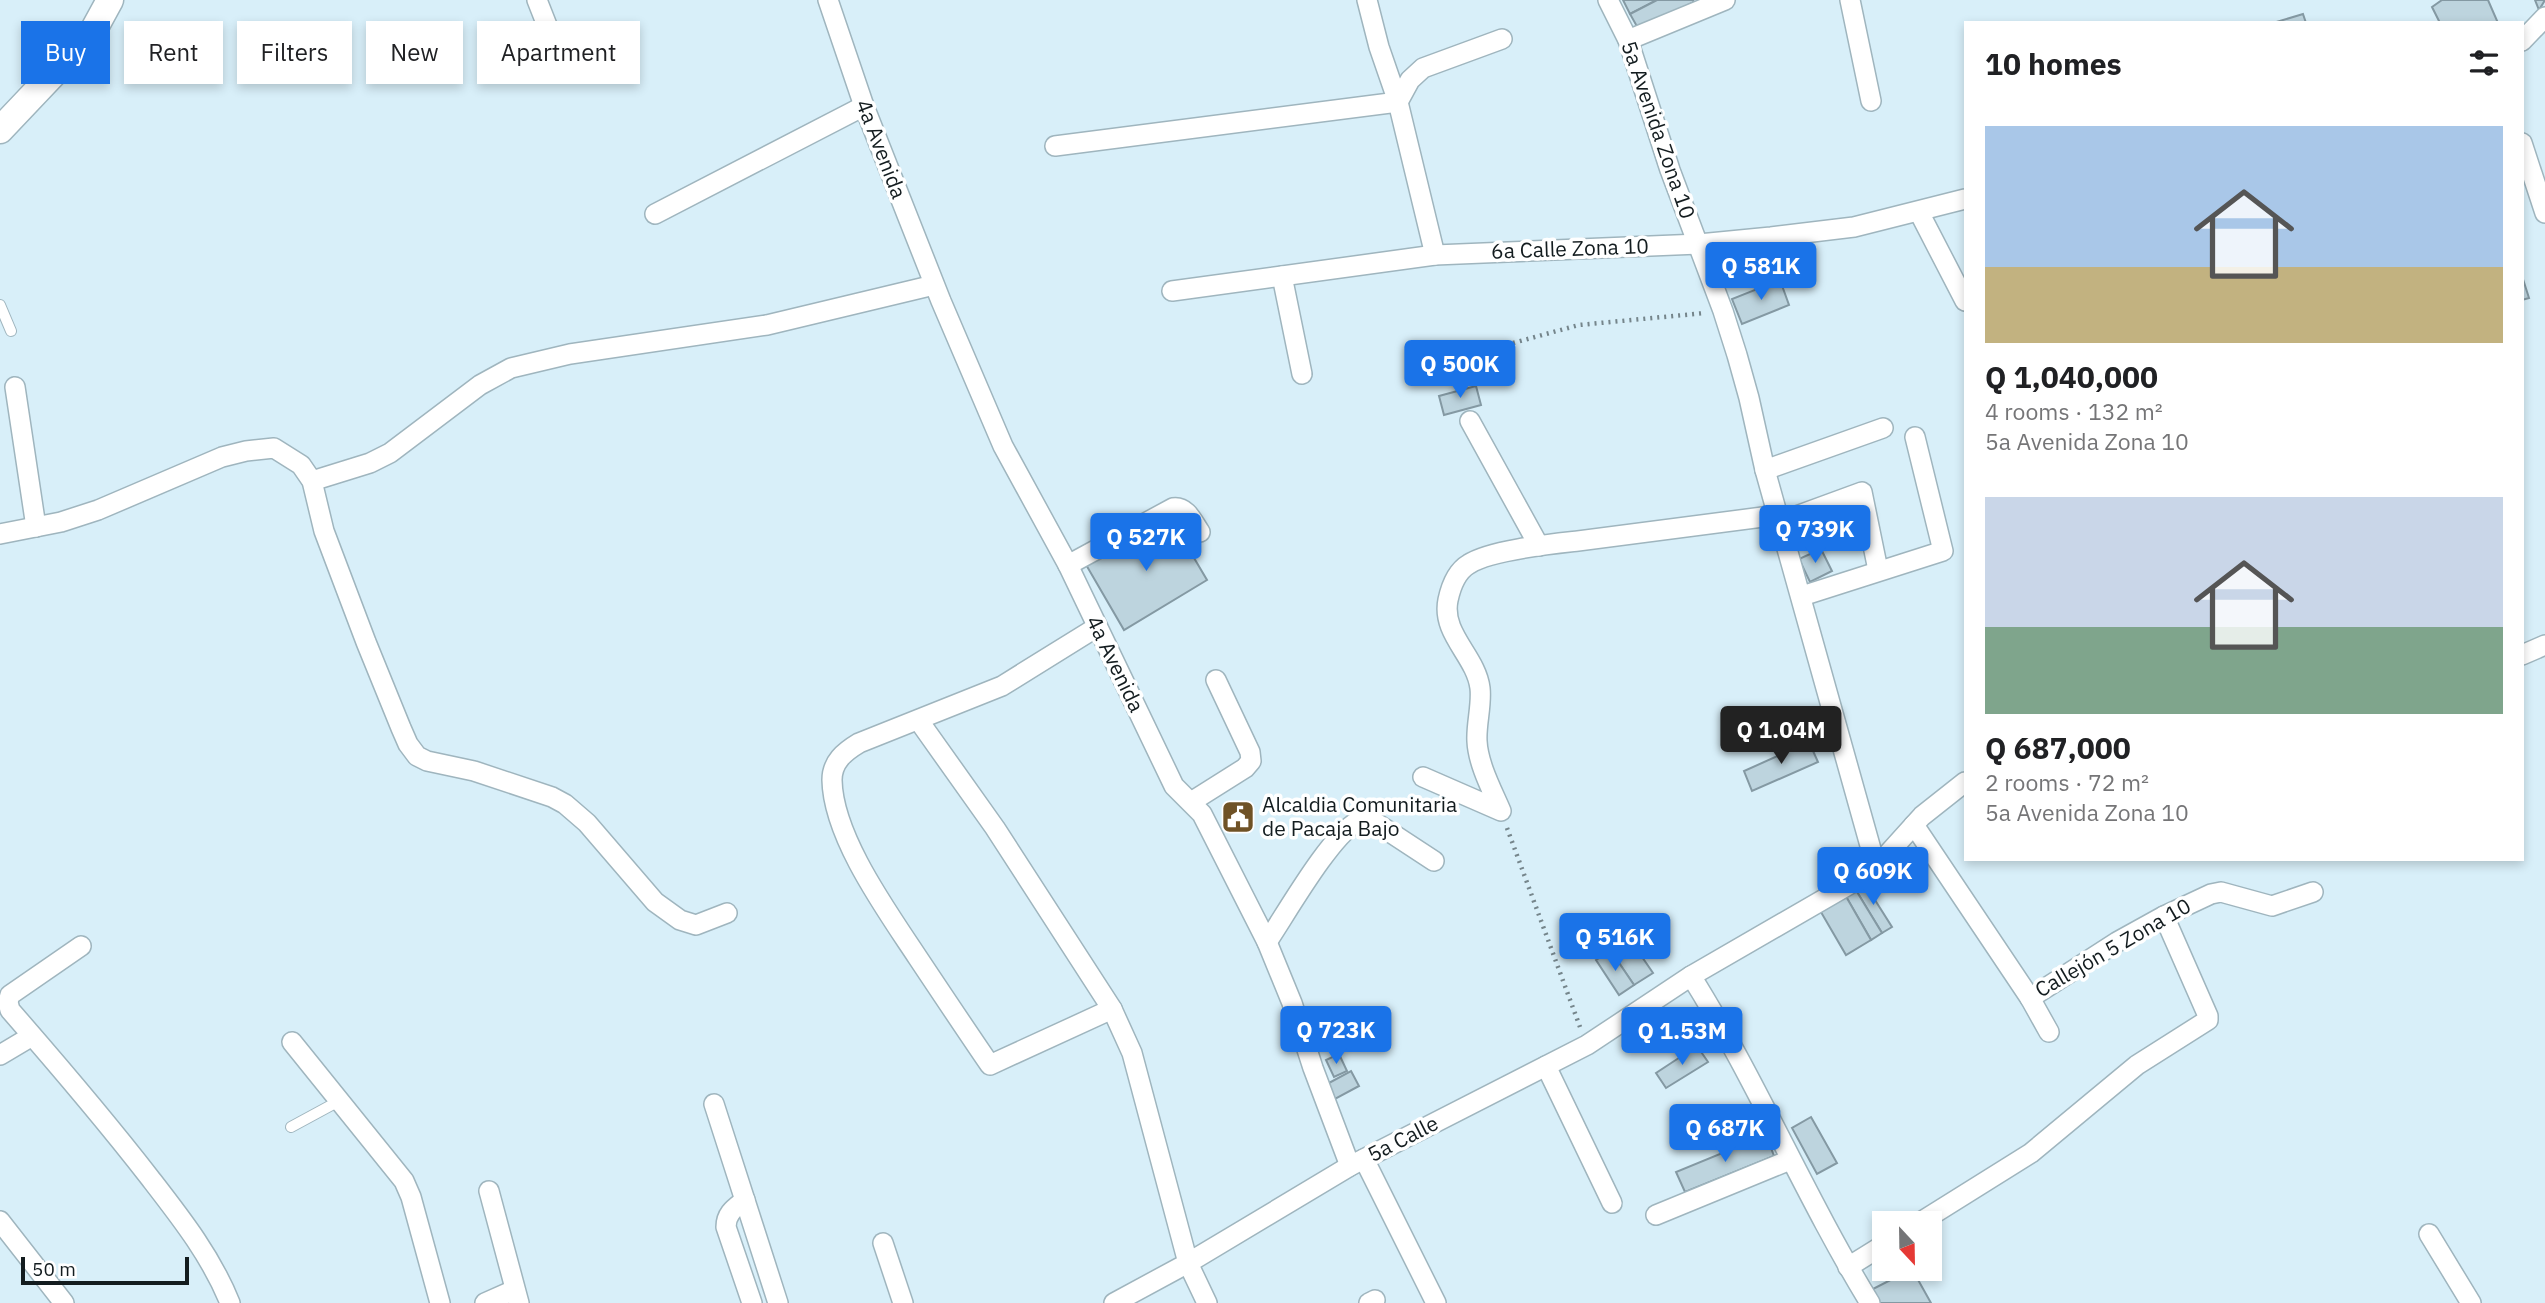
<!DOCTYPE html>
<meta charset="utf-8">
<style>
:root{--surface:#fff;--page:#f6f6f6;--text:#202124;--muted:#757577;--accent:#1a73e8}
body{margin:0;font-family:"IBM Plex Sans",sans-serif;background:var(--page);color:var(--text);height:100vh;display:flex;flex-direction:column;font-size:26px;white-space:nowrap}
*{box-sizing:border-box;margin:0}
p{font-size:23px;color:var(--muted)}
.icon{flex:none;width:38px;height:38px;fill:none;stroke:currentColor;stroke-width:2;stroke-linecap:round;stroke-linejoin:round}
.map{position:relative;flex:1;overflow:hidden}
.drawer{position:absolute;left:1964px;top:21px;width:560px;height:840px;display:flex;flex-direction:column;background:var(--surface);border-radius:0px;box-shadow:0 4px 10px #0003}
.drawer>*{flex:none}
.banner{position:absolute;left:21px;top:21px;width:665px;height:63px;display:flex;gap:14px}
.needle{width:46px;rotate:158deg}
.controls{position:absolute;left:1872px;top:1211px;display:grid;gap:14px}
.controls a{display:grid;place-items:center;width:70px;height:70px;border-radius:0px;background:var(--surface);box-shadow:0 4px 10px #0003;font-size:35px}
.scale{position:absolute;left:21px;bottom:18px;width:168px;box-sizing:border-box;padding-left:7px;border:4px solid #131c1f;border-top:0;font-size:19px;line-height:24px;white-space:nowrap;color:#131c1f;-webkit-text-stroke:5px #fff;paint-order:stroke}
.price{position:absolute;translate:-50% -60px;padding:0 16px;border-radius:7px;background:var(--accent);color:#fff;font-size:23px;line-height:46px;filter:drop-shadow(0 2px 4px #0008)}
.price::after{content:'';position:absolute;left:50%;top:42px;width:21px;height:16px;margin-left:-10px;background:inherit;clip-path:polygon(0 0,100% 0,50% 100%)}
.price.on{background:#222;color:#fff}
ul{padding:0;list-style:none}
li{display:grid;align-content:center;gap:14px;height:371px;padding:0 21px}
li span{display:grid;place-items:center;height:217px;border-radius:0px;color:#555}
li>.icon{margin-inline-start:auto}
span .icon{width:126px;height:126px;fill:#fffc;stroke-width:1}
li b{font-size:30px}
h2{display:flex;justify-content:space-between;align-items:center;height:84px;padding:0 21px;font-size:30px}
.tag{padding:0 24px;border-radius:0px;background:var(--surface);box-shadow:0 4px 10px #0003;font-size:24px;line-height:63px}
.tag.on{background:var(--accent);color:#fff}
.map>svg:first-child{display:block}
.building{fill:#bdd4de;stroke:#8499a3;stroke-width:2}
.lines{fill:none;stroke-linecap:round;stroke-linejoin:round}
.lane-casing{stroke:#9fb5be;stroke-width:12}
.street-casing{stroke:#9fb5be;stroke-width:22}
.secondary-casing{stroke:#9fb5be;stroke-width:29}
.path{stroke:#75858b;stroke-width:4.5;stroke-dasharray:2 5;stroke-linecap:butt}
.lane{stroke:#fff;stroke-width:10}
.street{stroke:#fff;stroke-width:19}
.secondary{stroke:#fff;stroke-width:26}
.labels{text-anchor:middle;stroke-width:7;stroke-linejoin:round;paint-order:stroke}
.street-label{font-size:21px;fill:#131c1f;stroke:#fff}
.poi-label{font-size:21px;fill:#131c1f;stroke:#fff;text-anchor:start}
</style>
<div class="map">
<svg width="2545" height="1303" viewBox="0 0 2545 1303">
<rect width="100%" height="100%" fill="#d8eff9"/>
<g class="building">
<polygon points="1623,0 1657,0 1630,14"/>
<polygon points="1657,0 1693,0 1694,2 1639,30 1630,14"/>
<polygon points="2442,0 2488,0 2498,23 2440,23 2432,7"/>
<polygon points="2535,0 2545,0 2539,10"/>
<polygon points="2303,14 2306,23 2273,23"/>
<polygon points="2522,276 2529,298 2522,300"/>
<polygon points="1780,280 1789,305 1742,324 1732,299"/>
<polygon points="1476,386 1481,405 1444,415 1439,396"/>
<polygon points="1171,519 1207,580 1124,630 1085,563"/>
<polygon points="1821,549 1832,571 1810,582 1799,559"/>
<polygon points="1809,742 1818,762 1752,791 1744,771"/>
<polygon points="1863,881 1892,927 1882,933 1854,887"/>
<polygon points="1854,887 1882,933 1871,940 1844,893"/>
<polygon points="1844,893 1871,940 1846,955 1818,907"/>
<polygon points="1629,938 1653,973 1634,985 1611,951"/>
<polygon points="1611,951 1634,985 1619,995 1596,960"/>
<polygon points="1697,1046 1708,1062 1666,1088 1656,1073"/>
<polygon points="1339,1054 1347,1071 1334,1077 1326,1060"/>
<polygon points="1351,1071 1359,1086 1335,1099 1327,1084"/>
<polygon points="1811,1117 1837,1163 1817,1174 1792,1128"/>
<polygon points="1766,1135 1774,1156 1685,1192 1676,1172"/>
<polygon points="1912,1269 1931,1303 1878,1303 1871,1290"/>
</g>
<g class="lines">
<defs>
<g id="lane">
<polyline points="0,305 11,331"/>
<polyline points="291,1127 339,1101"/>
</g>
<g id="street">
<polyline points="537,0 561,61"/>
<polyline points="828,0 864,106 941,301 1003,446 1068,565 1174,786 1202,814 1267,942 1292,1003 1313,1068 1350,1166"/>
<polyline points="1367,0 1379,47 1398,102 1435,255"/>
<polyline points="1608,0 1628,40 1670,170 1723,311 1737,355 1749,398 1765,470 1876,867"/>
<polyline points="1850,0 1871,101"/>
<polyline points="1628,40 1725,0"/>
<polyline points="2522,41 2545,17"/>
<polyline points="2522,143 2545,213"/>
<polyline points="1055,146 1398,102 1410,80 1423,68 1502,39"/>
<polyline points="1919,212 1965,301"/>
<polyline points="655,214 864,106"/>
<polyline points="1282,276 1302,374"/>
<polyline points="1172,291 1435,255 1699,244 1771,237 1854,227 1965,199"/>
<polyline points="15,387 36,527"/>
<polyline points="1470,421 1539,546"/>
<polyline points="1765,470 1883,428"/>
<polyline points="312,481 370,463 390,453 480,385 511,368 570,354 767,325 934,285"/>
<polyline points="1780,522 1862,492 1878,570"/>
<polyline points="0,534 61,522 98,510 222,457 246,451 274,448 301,465 312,481 324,531 366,642 401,728 408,744 417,756 427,761 474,771 552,797 565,804 587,823 655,902 680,920 696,925 727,913"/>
<path d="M 1068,565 L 1173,508 C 1187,506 1193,522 1200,532"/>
<polyline points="1802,596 1943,551 1915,437"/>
<path d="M 1097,627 L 1002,686 L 859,743 C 844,752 832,762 832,780 C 833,837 887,911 918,958 C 942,994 966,1030 990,1065 L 1112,1009"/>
<polyline points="2522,655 2545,645"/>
<polyline points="919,721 995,828 1112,1009 1132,1053 1188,1263 1207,1303"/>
<path d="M 1423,777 L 1501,811 C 1492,790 1478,764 1477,741 C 1476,724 1482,705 1480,688 C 1476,656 1441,634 1448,600 C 1451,586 1457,571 1469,564 C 1490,550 1551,544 1578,541 C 1644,532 1711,524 1778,515"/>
<polyline points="1191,802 1245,768 1251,761 1250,752 1216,680"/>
<polyline points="1914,825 2030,998 2049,1032"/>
<path d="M 1267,942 C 1286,914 1330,836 1357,822 C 1362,819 1367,820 1373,821 L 1434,861"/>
<path d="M 81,946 L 10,995 L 8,1002 L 10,1010 C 58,1065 105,1120 150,1178 C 181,1218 211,1256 230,1303"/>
<path d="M 1691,976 C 1757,1081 1805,1197 1870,1303"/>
<polyline points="2030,998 2117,942 2164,916 2211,894 2221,892 2272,906 2313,892"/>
<polyline points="292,1042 404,1181 411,1197 440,1303"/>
<polyline points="0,1055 32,1036"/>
<polyline points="1546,1066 1612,1203"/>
<polyline points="714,1104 778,1303"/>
<polyline points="1364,1159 1436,1303"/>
<polyline points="489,1191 519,1303"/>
<path d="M 745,1200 C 735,1208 726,1213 726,1227 L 752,1303"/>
<polyline points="1656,1215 1790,1160"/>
<polyline points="0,1221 64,1303"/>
<polyline points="1919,1223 2031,1153 2137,1065 2208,1020 2208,1016 2164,916"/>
<polyline points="2429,1234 2471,1303"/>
<polyline points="883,1243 903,1303"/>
<polyline points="1848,1267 1885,1244"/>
<polyline points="485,1303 514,1290"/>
<polyline points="1114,1303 1188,1263 1350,1166 1587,1045 1691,976 1864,876 1876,867 1922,816 1965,782"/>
<polyline points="1369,1303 1375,1300"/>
</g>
<polyline id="secondary" points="0,130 92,33 110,0"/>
</defs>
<use href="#lane" class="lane-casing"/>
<use href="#street" class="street-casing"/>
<use href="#secondary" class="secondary-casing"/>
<g class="path">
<polyline points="1513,343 1579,325 1705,313"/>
<polyline points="1507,828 1580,1027"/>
</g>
<use href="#lane" class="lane"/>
<use href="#street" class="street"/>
<use href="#secondary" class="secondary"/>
</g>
<defs>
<symbol id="civic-square" viewBox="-11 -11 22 22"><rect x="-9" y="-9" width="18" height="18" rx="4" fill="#6f5226" stroke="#fff"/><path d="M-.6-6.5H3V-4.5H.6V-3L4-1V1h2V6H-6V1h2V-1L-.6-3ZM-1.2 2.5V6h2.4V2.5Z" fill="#fff"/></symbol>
</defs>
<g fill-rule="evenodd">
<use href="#civic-square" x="1219" y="798" width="38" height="38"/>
</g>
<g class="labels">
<g class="street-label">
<text transform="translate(1658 130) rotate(71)" y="7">5a Avenida Zona 10</text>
<text transform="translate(881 149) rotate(69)" y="7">4a Avenida</text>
<text transform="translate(1570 249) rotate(-2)" y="7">6a Calle Zona 10</text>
<text transform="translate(1115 664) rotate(64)" y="7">4a Avenida</text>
<text transform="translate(2113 948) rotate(-30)" y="7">Callejón 5 Zona 10</text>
<text transform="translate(1403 1139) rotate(-27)" y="7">5a Calle</text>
</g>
<g class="poi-label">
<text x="1262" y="812">Alcaldia Comunitaria<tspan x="1262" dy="24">de Pacaja Bajo</tspan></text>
</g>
</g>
</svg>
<div class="controls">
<a><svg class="needle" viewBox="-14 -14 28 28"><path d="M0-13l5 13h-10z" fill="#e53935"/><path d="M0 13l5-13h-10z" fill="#757577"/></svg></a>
</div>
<div class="scale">50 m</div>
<b class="price" style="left:1761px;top:302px">Q 581K</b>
<b class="price" style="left:1460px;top:400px">Q 500K</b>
<b class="price" style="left:1815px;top:565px">Q 739K</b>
<b class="price" style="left:1146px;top:573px">Q 527K</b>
<b class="price on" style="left:1781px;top:766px">Q 1.04M</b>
<b class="price" style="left:1873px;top:907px">Q 609K</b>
<b class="price" style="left:1615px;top:973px">Q 516K</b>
<b class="price" style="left:1336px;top:1066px">Q 723K</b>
<b class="price" style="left:1682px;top:1067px">Q 1.53M</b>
<b class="price" style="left:1725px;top:1164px">Q 687K</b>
<div class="banner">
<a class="tag on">Buy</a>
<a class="tag">Rent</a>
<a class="tag">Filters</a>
<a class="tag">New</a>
<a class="tag">Apartment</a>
</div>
<section class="drawer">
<h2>10 homes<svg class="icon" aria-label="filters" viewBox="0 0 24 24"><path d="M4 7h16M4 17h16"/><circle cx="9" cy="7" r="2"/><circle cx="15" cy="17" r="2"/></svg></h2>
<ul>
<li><span style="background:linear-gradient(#a9c7e8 65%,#c2b280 0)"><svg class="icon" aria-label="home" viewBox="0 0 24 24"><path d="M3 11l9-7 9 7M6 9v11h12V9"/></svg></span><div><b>Q 1,040,000</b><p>4 rooms · 132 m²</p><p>5a Avenida Zona 10</p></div></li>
<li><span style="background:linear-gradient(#c9d6e8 60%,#7fa58c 0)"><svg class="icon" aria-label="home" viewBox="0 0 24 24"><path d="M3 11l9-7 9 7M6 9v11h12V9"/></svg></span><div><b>Q 687,000</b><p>2 rooms · 72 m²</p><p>5a Avenida Zona 10</p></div></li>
</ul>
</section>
</div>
